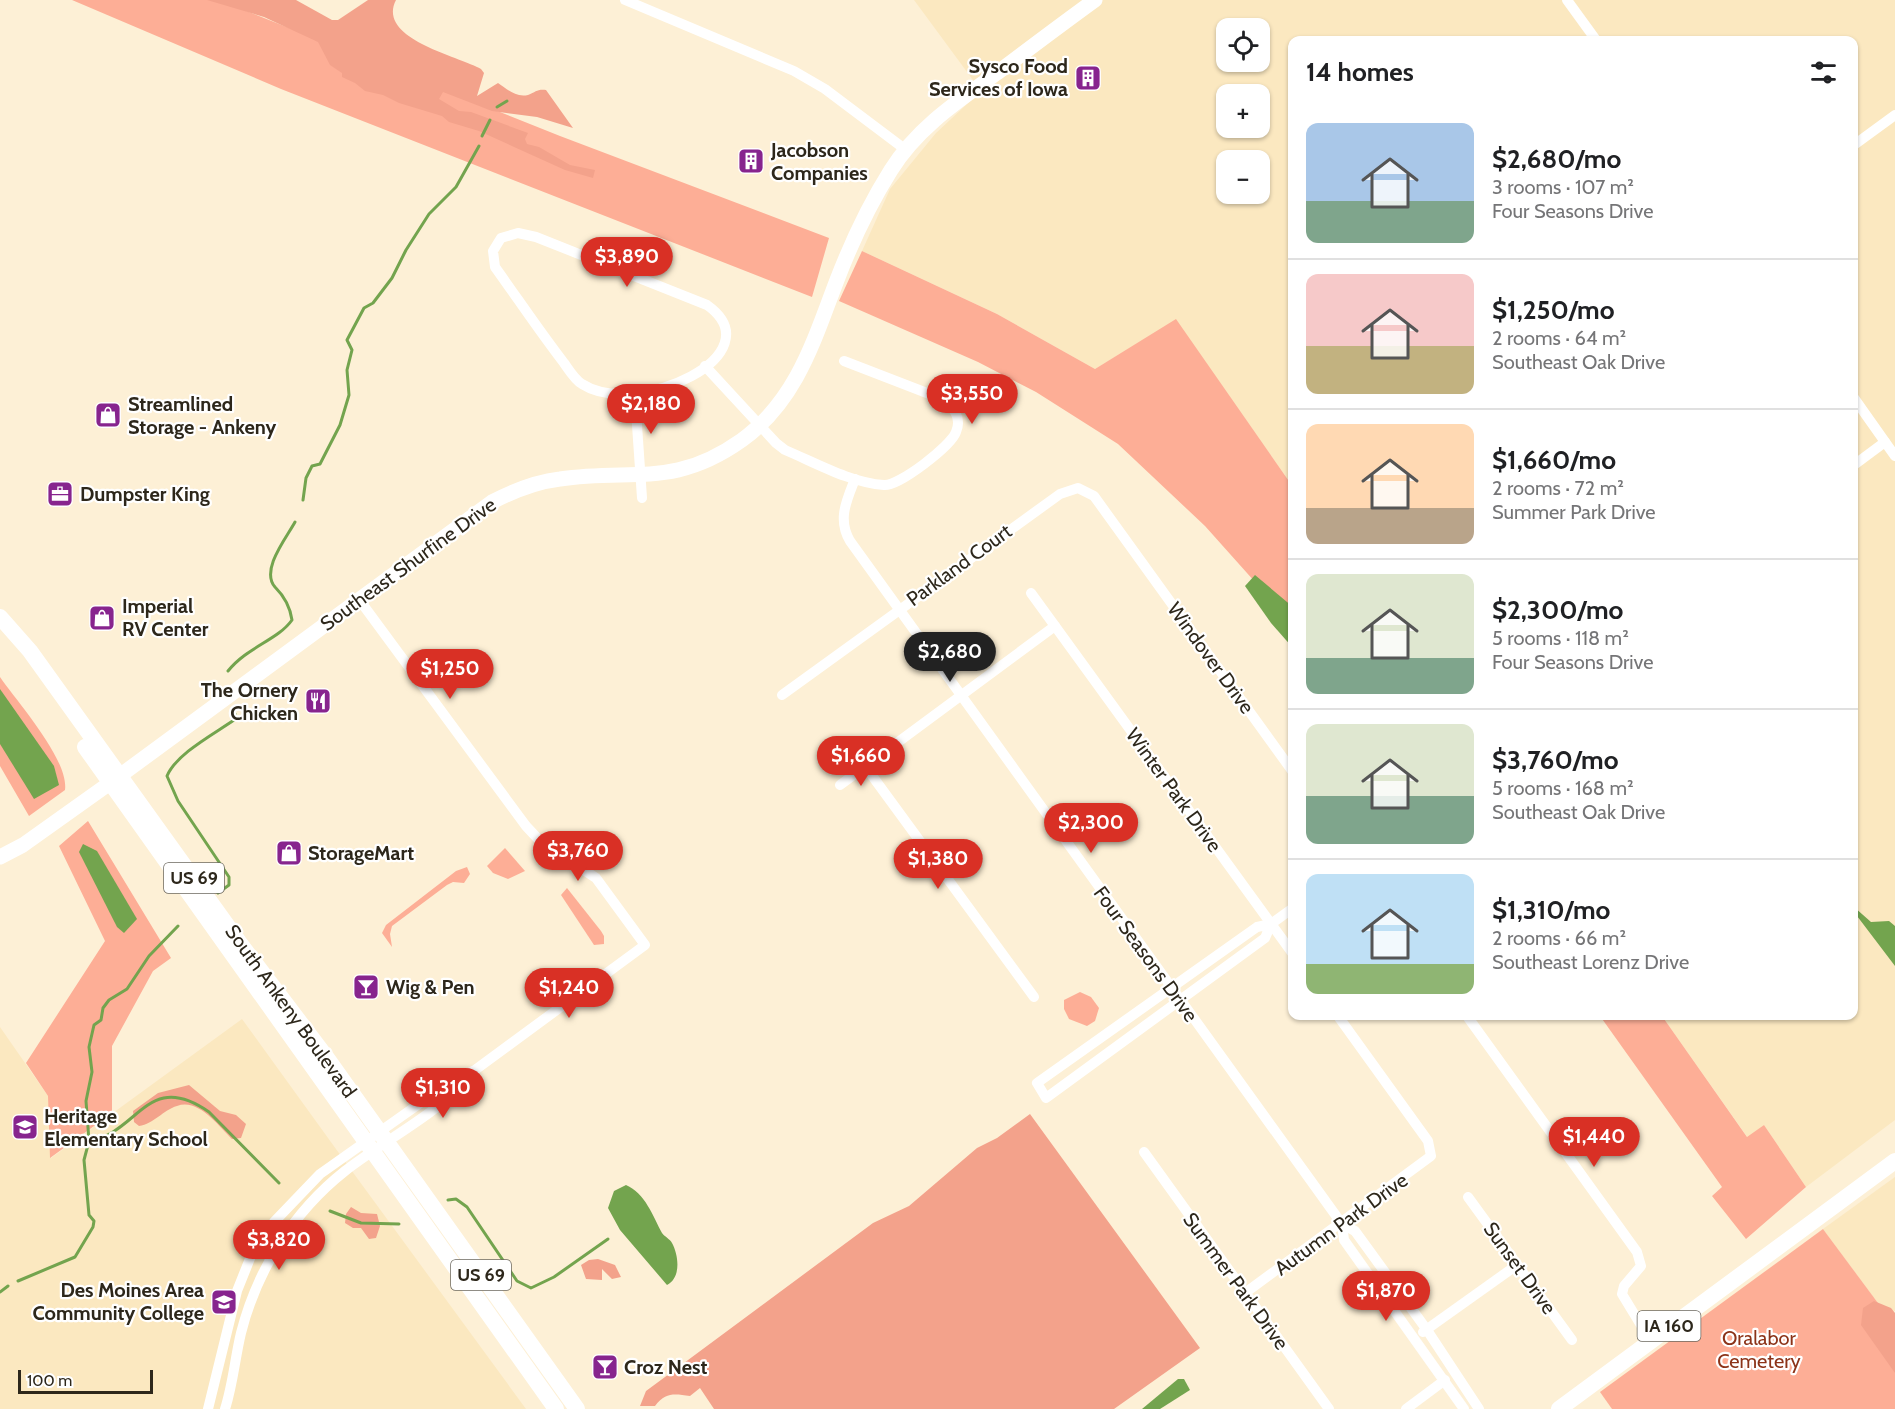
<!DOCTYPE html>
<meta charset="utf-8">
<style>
:root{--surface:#fff;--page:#f6f6f6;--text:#202124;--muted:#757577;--line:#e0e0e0;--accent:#d93025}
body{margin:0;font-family:Cabin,sans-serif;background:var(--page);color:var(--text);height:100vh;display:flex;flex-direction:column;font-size:22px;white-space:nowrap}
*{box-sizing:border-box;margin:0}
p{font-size:20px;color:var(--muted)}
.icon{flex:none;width:33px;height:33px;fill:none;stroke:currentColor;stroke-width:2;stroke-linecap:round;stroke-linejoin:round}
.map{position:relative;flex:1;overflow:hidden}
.panel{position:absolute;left:1288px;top:36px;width:570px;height:984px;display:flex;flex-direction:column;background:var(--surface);border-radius:12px;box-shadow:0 2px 4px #0004}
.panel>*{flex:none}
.controls{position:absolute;left:1216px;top:18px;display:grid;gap:12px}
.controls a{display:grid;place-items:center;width:54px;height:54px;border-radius:12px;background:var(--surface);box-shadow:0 2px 4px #0004;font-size:30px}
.scale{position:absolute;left:18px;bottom:15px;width:135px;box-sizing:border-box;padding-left:6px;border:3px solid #2d271b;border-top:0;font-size:16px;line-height:21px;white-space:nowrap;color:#2d271b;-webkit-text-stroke:4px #fff;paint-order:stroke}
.price{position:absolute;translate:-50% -51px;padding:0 14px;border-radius:21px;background:var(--accent);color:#fff;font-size:20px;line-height:39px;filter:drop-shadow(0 2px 3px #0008)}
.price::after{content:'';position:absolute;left:50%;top:36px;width:18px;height:14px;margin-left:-9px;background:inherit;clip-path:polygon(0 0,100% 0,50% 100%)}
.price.current{background:#222;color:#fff}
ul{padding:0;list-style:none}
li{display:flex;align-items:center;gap:18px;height:150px;padding:0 18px}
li+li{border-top:2px solid var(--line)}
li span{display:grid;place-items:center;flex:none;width:168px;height:120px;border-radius:12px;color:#555}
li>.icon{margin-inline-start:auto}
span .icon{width:72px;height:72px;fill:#fffc;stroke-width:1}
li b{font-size:26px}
h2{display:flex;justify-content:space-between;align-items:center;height:72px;padding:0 18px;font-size:26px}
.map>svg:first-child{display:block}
.built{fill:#fbe8c0;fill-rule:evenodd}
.green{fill:#fdae96}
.forest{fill:#f3a28b}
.water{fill:#73a44e}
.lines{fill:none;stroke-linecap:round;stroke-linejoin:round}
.stream{stroke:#73a44e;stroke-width:3}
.street{stroke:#fff;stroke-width:10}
.secondary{stroke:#fff;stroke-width:15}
.primary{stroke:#fff;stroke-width:16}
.labels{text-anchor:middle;stroke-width:4.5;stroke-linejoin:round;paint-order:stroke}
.shield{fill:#fff;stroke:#6c685f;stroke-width:1.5}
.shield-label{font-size:18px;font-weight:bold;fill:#2d271b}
.poi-label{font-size:20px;font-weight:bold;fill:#2d271b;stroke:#fff;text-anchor:start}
.street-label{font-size:20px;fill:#2d271b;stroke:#fff}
.park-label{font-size:20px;fill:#8c3318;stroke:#fff}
</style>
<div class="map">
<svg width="1895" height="1409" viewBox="0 0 1895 1409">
<rect width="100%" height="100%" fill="#fdf0d6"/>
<g class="built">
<path d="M 914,0 L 1895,0 L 1895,1120 L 1806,1187 L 1764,1125 L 1748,1138 L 1662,1016 L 1854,1016 L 1854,40 L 1293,40 L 1293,487 L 1176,320 L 1095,369 L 997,314 L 862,251 L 890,189 L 936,133 L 981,91 ZM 1227,28 L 1260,28 L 1260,62 L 1227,62 ZM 1227,94 L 1260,94 L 1260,128 L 1227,128 ZM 1227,160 L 1260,160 L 1260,194 L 1227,194 Z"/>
<polygon points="242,1019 349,1167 526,1409 0,1409 0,1027 48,1096 51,1158"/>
<polygon points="1895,1177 1895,1311 1894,1311 1877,1302 1823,1229"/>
</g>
<g class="green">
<polygon points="72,0 219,0 560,136 829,238 812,297 281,89"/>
<polygon points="862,251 997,314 1095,369 1176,319 1293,487 1293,631 1273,602 1205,526 1118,444 1036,392 978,362 839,301"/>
<path d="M 0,677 C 18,703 69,760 65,790 L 29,816 L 0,766 Z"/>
<polygon points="88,821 171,958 153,971 112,1046 112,1113 50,1158 48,1096 26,1063 105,941 59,846"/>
<polygon points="505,848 525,871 508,879 493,873 487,866"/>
<polygon points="467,867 470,874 464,883 453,882 447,885 392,926 390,934 392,947 382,933 386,925 456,871"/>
<polygon points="567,888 601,931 604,936 604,944 594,945 561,895"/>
<polygon points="1080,992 1091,997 1099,1008 1095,1021 1087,1026 1069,1019 1064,1009 1064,1000"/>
<polygon points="1600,1016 1662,1016 1747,1137 1764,1125 1806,1187 1746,1239 1712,1196 1722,1187"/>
<polygon points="1823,1229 1895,1326 1895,1409 1612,1409 1600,1392"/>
</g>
<g class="forest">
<path d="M 207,0 L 296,0 L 332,20 L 338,20 L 368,0 L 396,0 C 376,39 458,56 481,69 L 484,73 L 477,96 L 498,83 C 506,88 515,98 528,95 C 536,92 537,89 546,90 L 573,128 L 537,117 L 492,111 L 443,92 L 439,99 L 459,111 L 471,112 L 528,133 L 525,139 L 527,144 L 539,147 L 570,165 L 595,170 L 593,178 L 565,170 L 479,131 L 449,122 L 442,116 L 399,103 L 383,95 L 365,91 L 355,83 L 342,77 L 342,73 L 330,65 L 318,42 L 264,17 Z"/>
<path d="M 189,1085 L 220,1111 L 236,1115 L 246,1124 L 241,1138 L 232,1139 C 219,1127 199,1098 177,1106 C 163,1110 154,1124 139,1126 L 134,1122 L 133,1111 L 158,1093 Z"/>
<path d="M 1030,1114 L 1200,1348 L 1114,1409 L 714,1409 L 700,1388 L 690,1396 C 674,1394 666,1392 655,1406 L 640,1406 L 646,1391 L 684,1363 L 873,1223 L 909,1206 L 977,1148 L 997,1138 Z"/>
<polygon points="351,1207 361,1213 377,1214 380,1226 376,1238 369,1239 361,1228 353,1228 345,1223 346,1214"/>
<polygon points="598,1259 615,1265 621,1277 612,1279 602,1269 602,1280 586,1279 581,1265 589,1260"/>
<polygon points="1874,1301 1891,1308 1895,1313 1895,1373 1861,1325 1863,1308"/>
</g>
<g class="water">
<polygon points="1255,575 1293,607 1293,648 1271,623 1245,586"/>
<polygon points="0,689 54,766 59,785 34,799 0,744"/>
<polygon points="83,844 97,851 137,919 124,933 117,927 79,852"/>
<polygon points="1854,907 1871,922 1889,921 1895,926 1895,966 1854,912"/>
<path d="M 626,1185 C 645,1193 653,1216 662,1233 C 665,1237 670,1239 672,1243 C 679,1256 681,1278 667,1285 L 620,1230 L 608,1208 L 614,1191 Z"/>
<polygon points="1178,1379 1184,1379 1190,1390 1160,1409 1142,1409"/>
</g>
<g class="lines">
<g class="stream">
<polyline points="497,107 507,101"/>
<polyline points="482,136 490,120"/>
<polyline points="303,500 306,478 312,466 320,464 340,425 349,395 347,370 352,350 347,340 364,308 373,303 392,278 406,250 429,214 456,187 479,146"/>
<path d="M 228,671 C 247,647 278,640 292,620 C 290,606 284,596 275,587 C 260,570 287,537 295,522"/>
<path d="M 218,893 L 229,885 L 229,877 L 178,801 L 167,776 C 176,754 214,734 234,720 L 235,714"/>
<path d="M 89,1141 C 139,1133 147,1069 209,1112 L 279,1183"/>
<polyline points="448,1200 456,1199 467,1207 517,1281 531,1288 554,1277 608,1239"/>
<polyline points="330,1211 361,1223 399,1224"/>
<polyline points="18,1281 75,1257 93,1227 94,1221 89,1215 84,1160 89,1141 86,1101 92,1072 89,1047 94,1025 101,1020 103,1008 109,1000 127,989 149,956 178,926"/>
<polyline points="0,1292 8,1286"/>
</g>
<g class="street">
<polyline points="625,0 794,71 825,89 906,150"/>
<polyline points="1567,0 1596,40"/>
<polyline points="1854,145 1895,115"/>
<path d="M 518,233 L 536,237 L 707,305 C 777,355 636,419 582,384 C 575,380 569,370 564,363 C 540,332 518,299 495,267 L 493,251 L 501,238 Z"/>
<path d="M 705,366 L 776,443 L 785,450 C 816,463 851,483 884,485 C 899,486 951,446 956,432 C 962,418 954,409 945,400 L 844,361"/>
<polyline points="635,396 642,498"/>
<polyline points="1854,398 1895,456"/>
<polyline points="1854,465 1885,442"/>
<path d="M 855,479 C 847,500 837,519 850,541 L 1342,1224 L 1355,1231 L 1427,1330 L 1479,1409"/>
<polyline points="1031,593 1293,954"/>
<polyline points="782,695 1060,494 1078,488 1094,496 1293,772"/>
<polyline points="865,766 1034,997"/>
<polyline points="840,785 1055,626"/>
<polyline points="1271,924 1265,938 1046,1098 1037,1083 1257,927 1271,924 1293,908"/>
<polyline points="1467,1016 1637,1252 1641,1266 1624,1286 1622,1294 1650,1340"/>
<polyline points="1144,1152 1329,1409"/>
<polyline points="1468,1197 1572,1340"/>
<polyline points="1342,1224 1344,1240 1464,1409"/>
<polyline points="1245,1293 1431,1156 1428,1141 1338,1016"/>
<polyline points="1423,1332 1517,1265"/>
<polyline points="208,1409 237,1291 251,1256 274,1222 320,1174 450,1082 475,1070 645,945 596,878 540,841 526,826 358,598"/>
<path d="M 225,1409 C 233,1384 235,1358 241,1333 C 257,1270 293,1212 345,1171 C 386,1139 437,1115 471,1075"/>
<polyline points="1406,1409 1445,1380"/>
</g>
<path class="secondary" d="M 0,857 L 23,845 L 110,783 L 492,502 C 513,491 535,482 560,479 C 633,468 673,489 742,440 C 797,400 814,340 837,280 C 852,241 869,205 891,170 C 917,128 958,101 997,73 C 1030,48 1062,24 1095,0"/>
<g class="primary">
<polyline points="0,617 30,651 239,942 324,1054 577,1409"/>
<polyline points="85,747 556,1409"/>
<polyline points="1559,1409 1895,1161"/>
</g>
</g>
<defs>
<symbol id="building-square" viewBox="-11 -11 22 22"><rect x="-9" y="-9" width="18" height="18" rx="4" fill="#87248e" stroke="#fff"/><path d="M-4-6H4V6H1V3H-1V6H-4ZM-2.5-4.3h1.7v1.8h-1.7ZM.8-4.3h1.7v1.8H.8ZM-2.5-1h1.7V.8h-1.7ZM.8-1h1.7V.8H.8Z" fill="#fff"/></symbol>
<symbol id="shop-square" viewBox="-11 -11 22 22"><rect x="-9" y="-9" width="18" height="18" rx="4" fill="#87248e" stroke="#fff"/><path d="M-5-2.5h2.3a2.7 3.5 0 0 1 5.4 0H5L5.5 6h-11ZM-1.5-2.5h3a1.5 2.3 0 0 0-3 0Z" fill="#fff"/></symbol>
<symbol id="office-square" viewBox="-11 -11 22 22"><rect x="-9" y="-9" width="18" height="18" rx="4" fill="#87248e" stroke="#fff"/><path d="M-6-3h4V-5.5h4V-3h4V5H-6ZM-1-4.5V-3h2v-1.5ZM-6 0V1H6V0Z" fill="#fff"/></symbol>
<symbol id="restaurant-square" viewBox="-11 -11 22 22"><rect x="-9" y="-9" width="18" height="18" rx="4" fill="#87248e" stroke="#fff"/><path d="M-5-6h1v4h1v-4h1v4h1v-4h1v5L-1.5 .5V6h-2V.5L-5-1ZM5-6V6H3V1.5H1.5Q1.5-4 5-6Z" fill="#fff"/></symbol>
<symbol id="bar-square" viewBox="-11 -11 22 22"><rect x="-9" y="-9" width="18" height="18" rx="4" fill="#87248e" stroke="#fff"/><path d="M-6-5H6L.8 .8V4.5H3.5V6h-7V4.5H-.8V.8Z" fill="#fff"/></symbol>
<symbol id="school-square" viewBox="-11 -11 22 22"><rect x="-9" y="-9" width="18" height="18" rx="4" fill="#87248e" stroke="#fff"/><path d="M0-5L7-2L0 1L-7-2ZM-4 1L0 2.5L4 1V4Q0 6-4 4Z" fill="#fff"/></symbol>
<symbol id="university-square" viewBox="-11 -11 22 22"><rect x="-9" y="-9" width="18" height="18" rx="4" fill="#87248e" stroke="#fff"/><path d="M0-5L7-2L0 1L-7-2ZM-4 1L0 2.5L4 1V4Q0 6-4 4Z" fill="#fff"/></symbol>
</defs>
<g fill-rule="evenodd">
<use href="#building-square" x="1073" y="63" width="30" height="30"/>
<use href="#building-square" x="736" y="146" width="30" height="30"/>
<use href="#shop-square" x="93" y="400" width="30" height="30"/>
<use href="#office-square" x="45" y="479" width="30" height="30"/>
<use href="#shop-square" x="87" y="603" width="30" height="30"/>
<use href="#restaurant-square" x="303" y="686" width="30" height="30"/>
<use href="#shop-square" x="274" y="838" width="30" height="30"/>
<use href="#bar-square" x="351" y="972" width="30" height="30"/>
<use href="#school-square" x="10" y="1112" width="30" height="30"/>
<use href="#university-square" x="209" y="1287" width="30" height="30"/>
<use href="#bar-square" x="590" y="1352" width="30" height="30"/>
</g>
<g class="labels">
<g class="shield">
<rect x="164" y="863" width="60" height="30" rx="4.5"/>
<rect x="451" y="1260" width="60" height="30" rx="4.5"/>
<rect x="1637.5" y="1311" width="63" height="30" rx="4.5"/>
</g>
<g class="shield-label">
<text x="194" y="884">US 69</text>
<text x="481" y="1281">US 69</text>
<text x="1669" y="1332">IA 160</text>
</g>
<g class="poi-label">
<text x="1068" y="73" text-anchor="end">Sysco Food<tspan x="1068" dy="23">Services of Iowa</tspan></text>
<text x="771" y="157">Jacobson<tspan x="771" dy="23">Companies</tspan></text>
<text x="128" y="411">Streamlined<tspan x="128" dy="23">Storage - Ankeny</tspan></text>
<text x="80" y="501">Dumpster King</text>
<text x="122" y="613">Imperial<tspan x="122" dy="23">RV Center</tspan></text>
<text x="298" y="697" text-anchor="end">The Ornery<tspan x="298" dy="23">Chicken</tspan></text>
<text x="308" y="860">StorageMart</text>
<text x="386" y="994">Wig &amp; Pen</text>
<text x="44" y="1123">Heritage<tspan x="44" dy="23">Elementary School</tspan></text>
<text x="204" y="1297" text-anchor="end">Des Moines Area<tspan x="204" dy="23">Community College</tspan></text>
<text x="624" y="1374">Croz Nest</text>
</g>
<g class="street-label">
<text transform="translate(408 564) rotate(-36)" y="7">Southeast Shurfine Drive</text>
<text transform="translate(959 565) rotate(-36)" y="7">Parkland Court</text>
<text transform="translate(1211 658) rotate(54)" y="7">Windover Drive</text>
<text transform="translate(1174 790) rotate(54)" y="7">Winter Park Drive</text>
<text transform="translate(1146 954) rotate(54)" y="7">Four Seasons Drive</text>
<text transform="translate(291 1011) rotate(54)" y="7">South Ankeny Boulevard</text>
<text transform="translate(1341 1224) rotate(-36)" y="7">Autumn Park Drive</text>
<text transform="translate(1520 1268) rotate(54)" y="7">Sunset Drive</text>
<text transform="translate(1236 1281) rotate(54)" y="7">Summer Park Drive</text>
</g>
<g class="park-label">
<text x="1759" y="1345">Oralabor<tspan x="1759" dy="23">Cemetery</tspan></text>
</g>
</g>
</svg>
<div class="controls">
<a><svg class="icon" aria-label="locate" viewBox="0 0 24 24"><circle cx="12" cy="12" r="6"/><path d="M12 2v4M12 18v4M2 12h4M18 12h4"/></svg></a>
<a>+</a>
<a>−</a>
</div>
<div class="scale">100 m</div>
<b class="price" style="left:627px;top:288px">$3,890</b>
<b class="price" style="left:972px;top:425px">$3,550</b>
<b class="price" style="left:651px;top:435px">$2,180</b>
<b class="price current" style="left:950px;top:683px">$2,680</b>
<b class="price" style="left:450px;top:700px">$1,250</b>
<b class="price" style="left:861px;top:787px">$1,660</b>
<b class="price" style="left:1091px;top:854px">$2,300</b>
<b class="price" style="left:578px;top:882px">$3,760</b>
<b class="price" style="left:938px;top:890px">$1,380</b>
<b class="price" style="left:569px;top:1019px">$1,240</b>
<b class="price" style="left:443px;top:1119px">$1,310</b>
<b class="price" style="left:1594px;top:1168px">$1,440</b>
<b class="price" style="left:279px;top:1271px">$3,820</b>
<b class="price" style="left:1386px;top:1322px">$1,870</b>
<section class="panel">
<h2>14 homes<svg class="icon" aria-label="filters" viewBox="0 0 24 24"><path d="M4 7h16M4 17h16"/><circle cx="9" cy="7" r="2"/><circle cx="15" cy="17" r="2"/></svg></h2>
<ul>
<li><span style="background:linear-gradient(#a9c7e8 65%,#7fa58c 0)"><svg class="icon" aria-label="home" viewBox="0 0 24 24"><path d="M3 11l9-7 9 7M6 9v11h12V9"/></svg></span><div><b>$2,680/mo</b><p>3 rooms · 107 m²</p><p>Four Seasons Drive</p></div></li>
<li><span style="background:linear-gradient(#f6c9c9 60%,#c2b280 0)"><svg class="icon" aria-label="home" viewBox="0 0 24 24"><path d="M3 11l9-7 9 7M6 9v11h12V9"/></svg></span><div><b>$1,250/mo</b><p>2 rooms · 64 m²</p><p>Southeast Oak Drive</p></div></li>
<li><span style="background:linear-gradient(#ffd9b3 70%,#b9a48a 0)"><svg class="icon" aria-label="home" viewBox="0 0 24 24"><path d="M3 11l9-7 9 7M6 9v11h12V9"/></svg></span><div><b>$1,660/mo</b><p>2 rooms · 72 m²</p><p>Summer Park Drive</p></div></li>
<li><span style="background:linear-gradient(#dfe7d0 70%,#7fa58c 0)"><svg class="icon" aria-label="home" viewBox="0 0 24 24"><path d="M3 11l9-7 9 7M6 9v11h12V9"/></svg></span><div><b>$2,300/mo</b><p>5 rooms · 118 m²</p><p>Four Seasons Drive</p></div></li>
<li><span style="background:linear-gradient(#dfe7d0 60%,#7fa58c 0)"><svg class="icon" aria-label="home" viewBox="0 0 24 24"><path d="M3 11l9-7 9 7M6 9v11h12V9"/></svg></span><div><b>$3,760/mo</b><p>5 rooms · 168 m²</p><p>Southeast Oak Drive</p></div></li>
<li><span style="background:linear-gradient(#bfe0f5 75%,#8fb573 0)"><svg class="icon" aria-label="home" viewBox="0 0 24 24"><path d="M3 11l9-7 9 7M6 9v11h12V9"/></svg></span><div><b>$1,310/mo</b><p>2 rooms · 66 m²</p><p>Southeast Lorenz Drive</p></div></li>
</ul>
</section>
</div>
